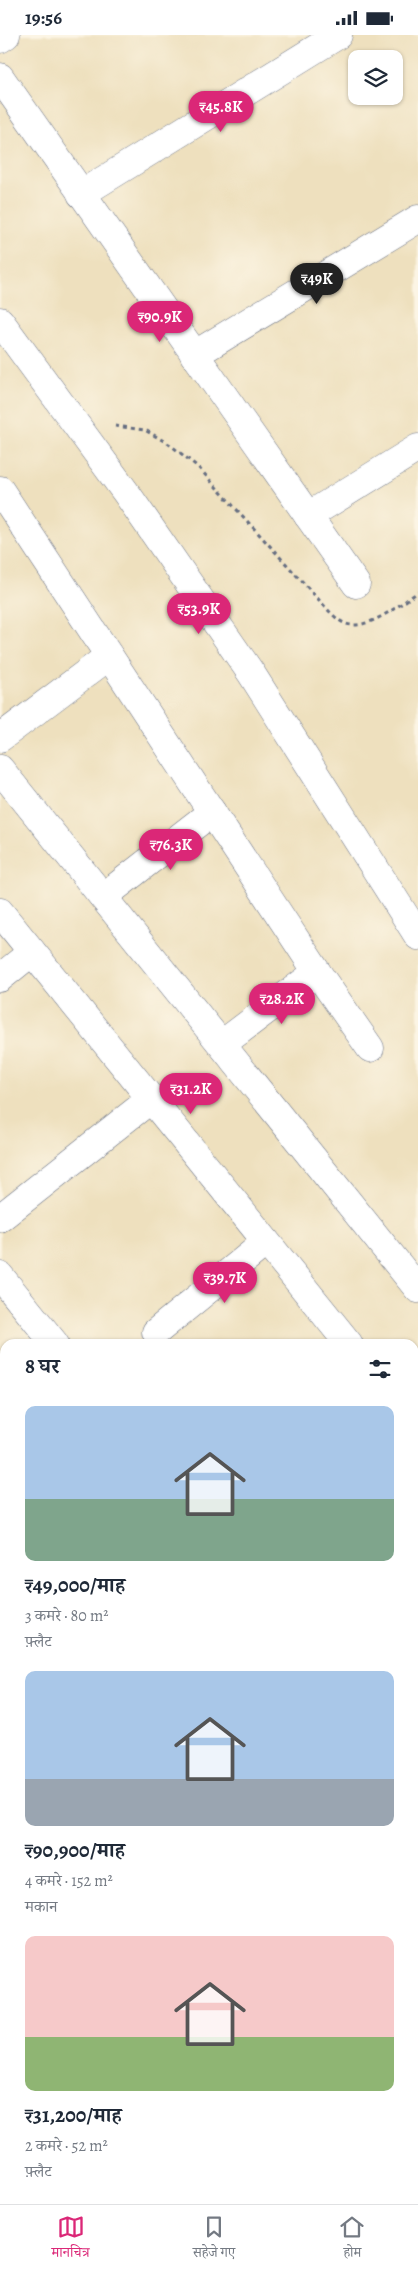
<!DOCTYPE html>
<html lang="hi">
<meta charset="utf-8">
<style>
:root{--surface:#fff;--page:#f6f6f7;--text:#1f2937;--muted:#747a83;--line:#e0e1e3;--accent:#db2777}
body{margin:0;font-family:Alegreya,"Noto Serif Devanagari",serif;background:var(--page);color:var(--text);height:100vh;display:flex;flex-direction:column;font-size:19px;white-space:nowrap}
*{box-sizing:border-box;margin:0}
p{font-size:16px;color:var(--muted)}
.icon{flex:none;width:28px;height:28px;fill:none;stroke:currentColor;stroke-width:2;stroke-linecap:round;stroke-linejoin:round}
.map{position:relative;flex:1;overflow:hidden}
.drawer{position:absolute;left:0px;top:1304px;width:419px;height:866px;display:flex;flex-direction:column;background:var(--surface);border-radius:15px 15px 0 0;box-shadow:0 1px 4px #0004}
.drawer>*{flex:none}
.buttons{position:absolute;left:348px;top:15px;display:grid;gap:10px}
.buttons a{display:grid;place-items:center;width:55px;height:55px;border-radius:10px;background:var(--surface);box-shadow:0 1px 4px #0004;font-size:25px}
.price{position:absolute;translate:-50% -42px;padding:0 11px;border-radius:18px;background:var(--accent);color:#fff;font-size:16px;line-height:32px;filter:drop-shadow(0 1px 2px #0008)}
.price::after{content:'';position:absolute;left:50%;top:30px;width:15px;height:11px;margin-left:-8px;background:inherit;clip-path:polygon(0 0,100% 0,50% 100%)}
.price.current{background:#222;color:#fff}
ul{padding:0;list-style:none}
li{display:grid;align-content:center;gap:10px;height:265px;padding:0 25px}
li span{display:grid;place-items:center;height:155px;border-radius:10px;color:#555}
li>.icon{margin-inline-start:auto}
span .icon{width:90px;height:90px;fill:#fffc;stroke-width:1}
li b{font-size:21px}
h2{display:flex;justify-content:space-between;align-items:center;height:60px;padding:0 25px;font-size:21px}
.status{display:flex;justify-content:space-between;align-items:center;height:35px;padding:0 25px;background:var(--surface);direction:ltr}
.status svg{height:14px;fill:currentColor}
.menu{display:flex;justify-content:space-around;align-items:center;height:70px;border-top:1px solid var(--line);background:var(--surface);font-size:14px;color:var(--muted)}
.menu a{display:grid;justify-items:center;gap:2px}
.menu .current{color:var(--accent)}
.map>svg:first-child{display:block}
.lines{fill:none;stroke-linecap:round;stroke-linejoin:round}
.minor-casing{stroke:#656d80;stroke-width:29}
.path{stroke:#656d80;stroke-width:3;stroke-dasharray:4 4;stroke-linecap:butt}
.minor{stroke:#fff;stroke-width:28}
</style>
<div class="status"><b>19:56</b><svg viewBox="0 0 49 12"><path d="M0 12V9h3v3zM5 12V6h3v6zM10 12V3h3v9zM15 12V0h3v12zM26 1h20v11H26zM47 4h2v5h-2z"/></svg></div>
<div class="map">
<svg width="418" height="2169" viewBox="0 0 418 2169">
<rect width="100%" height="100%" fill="#fcf5e5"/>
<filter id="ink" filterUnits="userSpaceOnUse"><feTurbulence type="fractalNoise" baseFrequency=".02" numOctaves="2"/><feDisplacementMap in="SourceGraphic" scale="10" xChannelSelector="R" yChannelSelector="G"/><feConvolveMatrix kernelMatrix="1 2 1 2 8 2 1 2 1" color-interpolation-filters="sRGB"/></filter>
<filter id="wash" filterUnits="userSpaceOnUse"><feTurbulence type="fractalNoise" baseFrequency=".0096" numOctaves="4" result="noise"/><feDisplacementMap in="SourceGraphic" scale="20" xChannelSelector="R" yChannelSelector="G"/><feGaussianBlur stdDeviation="1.12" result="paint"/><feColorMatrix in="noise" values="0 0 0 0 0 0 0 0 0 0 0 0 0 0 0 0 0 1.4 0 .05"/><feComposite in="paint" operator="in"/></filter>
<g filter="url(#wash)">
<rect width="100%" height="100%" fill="#eee0be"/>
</g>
<g filter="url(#ink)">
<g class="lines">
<defs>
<g id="minor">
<polyline points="0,4 6,0"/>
<polyline points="0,42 356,549"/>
<polyline points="81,159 338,0"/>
<polyline points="0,286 127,459 251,638 418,901"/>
<polyline points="194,320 418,184"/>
<polyline points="0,455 317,937 370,1013"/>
<polyline points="308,481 418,413"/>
<polyline points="0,703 109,621"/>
<polyline points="0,734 418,1254"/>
<polyline points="103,862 212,777"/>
<polyline points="0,877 349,1309"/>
<polyline points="0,943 32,917"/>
<polyline points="222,1009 317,937"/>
<polyline points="0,1183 151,1064"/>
<polyline points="0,1241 55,1309"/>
<polyline points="156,1297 266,1207"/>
<polyline points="414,1389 418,1394"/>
<polyline points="0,1418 5,1415"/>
<polyline points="414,1574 418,1571"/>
<polyline points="0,1652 5,1648"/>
<polyline points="414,1750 418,1756"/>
<polyline points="414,1814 418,1810"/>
<polyline points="0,1899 5,1895"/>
<polyline points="414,2065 418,2061"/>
<polyline points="0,2148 5,2144"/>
<polyline points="281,2169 286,2165"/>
</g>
</defs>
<use href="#minor" class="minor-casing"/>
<path class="path" d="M 115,391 L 145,395 L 169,409 L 198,432 L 329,576 C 333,580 339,586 344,588 C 365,598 401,569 418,557"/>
<use href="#minor" class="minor"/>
</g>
</g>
</svg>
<div class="buttons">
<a><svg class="icon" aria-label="layers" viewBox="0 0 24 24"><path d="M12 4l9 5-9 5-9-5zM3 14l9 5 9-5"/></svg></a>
</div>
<b class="price" style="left:221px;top:98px">₹45.8K</b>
<b class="price current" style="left:317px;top:270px">₹49K</b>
<b class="price" style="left:160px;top:308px">₹90.9K</b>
<b class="price" style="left:199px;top:600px">₹53.9K</b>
<b class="price" style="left:171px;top:836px">₹76.3K</b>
<b class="price" style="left:282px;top:990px">₹28.2K</b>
<b class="price" style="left:191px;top:1080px">₹31.2K</b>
<b class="price" style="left:225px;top:1269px">₹39.7K</b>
<section class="drawer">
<h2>8 घर<svg class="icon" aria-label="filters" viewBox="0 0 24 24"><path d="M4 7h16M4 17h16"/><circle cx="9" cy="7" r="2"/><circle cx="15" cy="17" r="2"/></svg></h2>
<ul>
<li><span style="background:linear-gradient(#a9c7e8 60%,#7fa58c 0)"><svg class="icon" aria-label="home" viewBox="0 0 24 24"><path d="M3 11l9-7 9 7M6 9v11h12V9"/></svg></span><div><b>₹49,000/माह</b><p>3 कमरे · 80 m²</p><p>फ़्लैट</p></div></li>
<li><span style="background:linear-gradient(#a9c7e8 70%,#9aa5b1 0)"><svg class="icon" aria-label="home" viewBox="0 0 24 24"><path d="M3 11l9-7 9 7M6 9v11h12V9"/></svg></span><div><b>₹90,900/माह</b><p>4 कमरे · 152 m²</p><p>मकान</p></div></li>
<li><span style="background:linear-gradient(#f6c9c9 65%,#8fb573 0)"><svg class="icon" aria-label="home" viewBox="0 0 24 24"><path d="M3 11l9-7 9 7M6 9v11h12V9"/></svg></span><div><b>₹31,200/माह</b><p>2 कमरे · 52 m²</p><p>फ़्लैट</p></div></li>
</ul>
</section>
</div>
<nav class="menu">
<a class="current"><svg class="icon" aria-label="map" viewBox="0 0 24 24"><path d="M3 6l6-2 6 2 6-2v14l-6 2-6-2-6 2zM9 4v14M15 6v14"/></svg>मानचित्र</a>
<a><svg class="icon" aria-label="saved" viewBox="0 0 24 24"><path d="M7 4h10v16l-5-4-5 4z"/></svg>सहेजे गए</a>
<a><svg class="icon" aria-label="home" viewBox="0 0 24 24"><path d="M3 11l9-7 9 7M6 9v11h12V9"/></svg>होम</a>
</nav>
